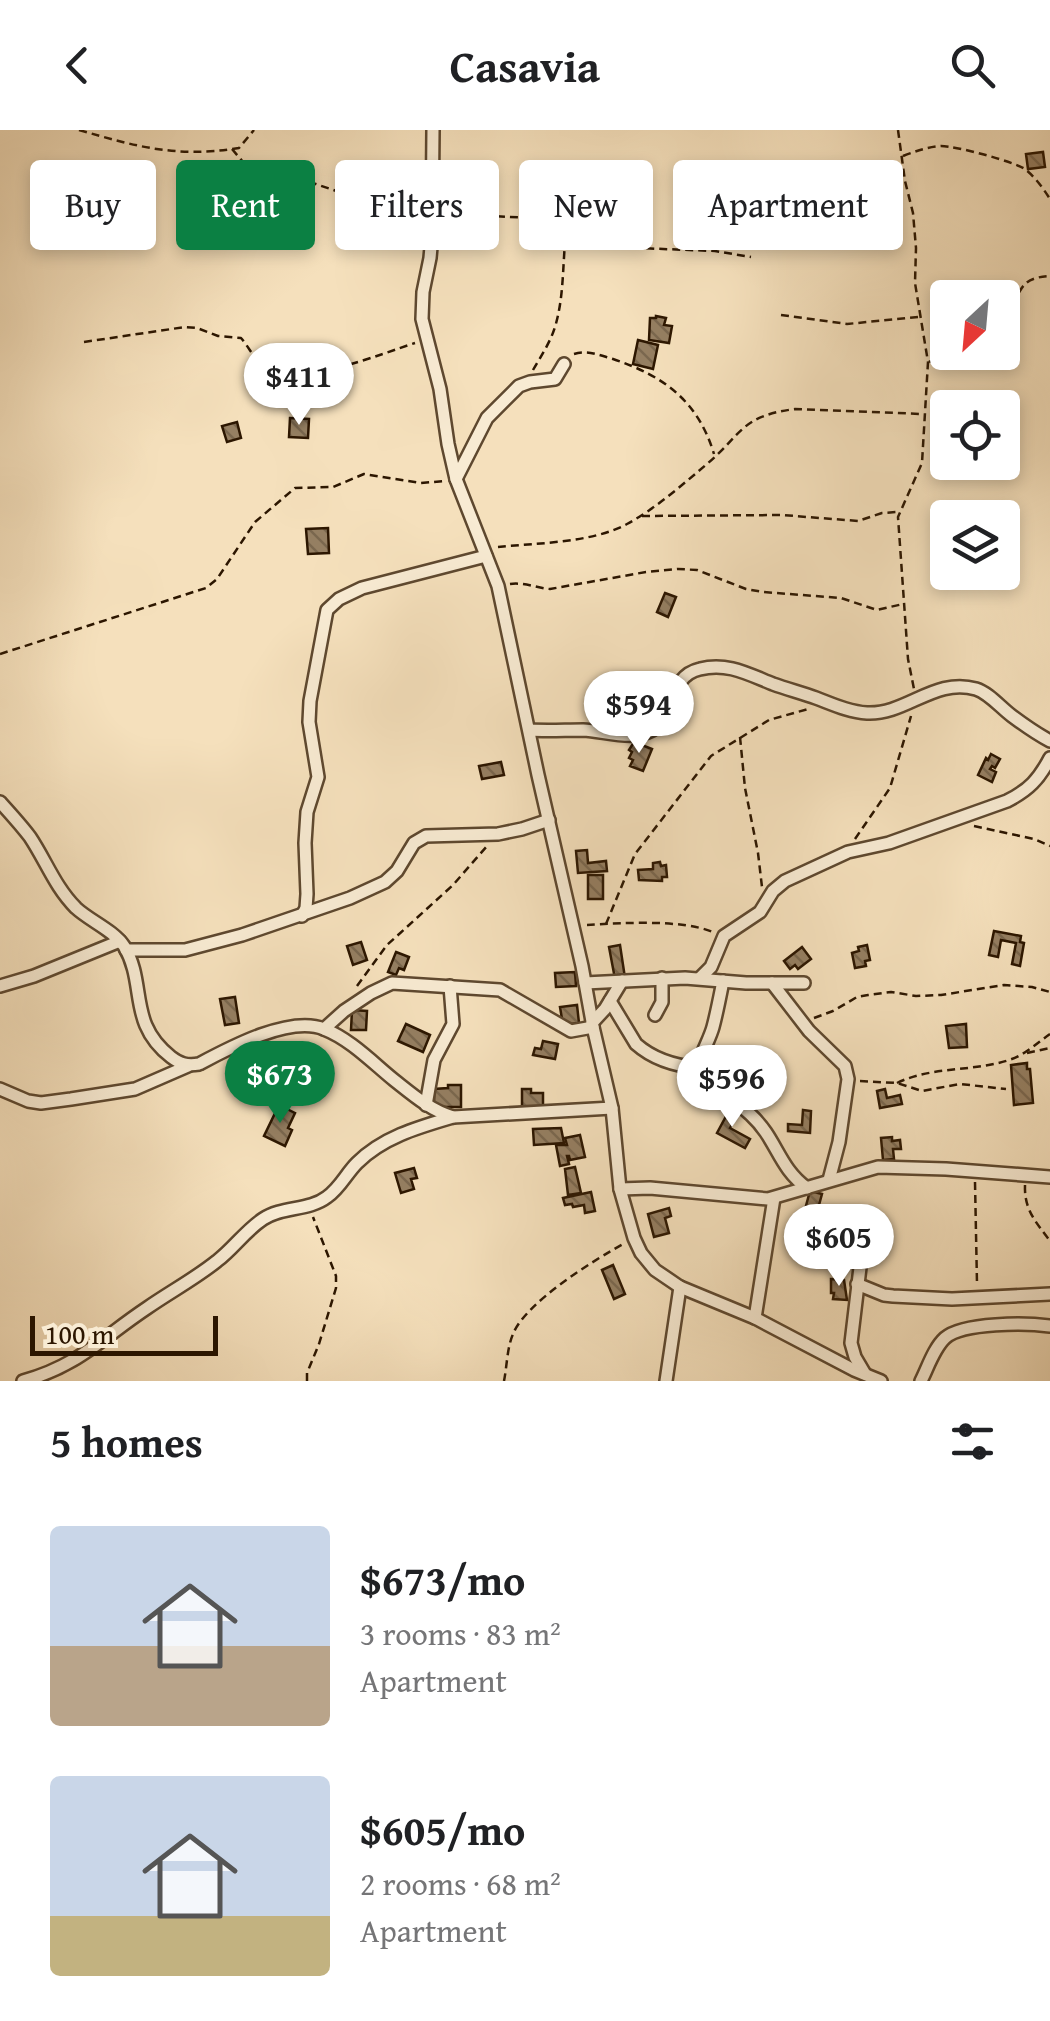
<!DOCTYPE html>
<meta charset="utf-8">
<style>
:root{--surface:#fff;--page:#f6f6f6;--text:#202124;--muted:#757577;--accent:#0b8043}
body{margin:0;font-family:"Gentium Book Plus",serif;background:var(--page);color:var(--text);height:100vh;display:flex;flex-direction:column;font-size:38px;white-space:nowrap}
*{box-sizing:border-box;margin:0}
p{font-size:32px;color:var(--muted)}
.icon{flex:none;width:55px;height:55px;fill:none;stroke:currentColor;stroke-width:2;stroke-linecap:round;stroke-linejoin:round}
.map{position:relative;height:1251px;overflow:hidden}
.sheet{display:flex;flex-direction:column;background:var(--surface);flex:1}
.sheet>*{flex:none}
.banner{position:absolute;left:30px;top:30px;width:990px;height:90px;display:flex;gap:20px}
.needle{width:65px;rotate:206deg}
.buttons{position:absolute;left:930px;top:150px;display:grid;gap:20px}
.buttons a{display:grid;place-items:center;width:90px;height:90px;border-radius:10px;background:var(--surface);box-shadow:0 5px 15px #0003;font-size:50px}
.scale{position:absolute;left:30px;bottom:25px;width:188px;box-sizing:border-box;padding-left:10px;border:5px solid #2c1600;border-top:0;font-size:28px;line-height:35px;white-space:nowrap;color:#2c1600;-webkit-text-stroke:8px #f8ebd3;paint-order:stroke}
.price{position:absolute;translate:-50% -85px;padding:0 22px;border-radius:35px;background:#fff;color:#222;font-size:32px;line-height:65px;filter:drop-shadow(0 2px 5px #0008)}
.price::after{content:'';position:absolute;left:50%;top:60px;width:30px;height:22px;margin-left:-15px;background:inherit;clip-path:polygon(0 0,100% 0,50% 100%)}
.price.on{background:var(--accent);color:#fff}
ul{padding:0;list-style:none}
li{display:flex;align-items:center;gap:30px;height:250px;padding:0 50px}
li span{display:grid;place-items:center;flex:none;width:280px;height:200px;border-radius:10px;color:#555}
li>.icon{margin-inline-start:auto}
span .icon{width:120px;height:120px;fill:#fffc;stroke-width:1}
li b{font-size:42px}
h2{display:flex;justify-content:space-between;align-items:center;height:120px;padding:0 50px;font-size:42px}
.tag{padding:0 35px;border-radius:10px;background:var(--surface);box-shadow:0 5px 15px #0003;font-size:35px;line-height:90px}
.tag.on{background:var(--accent);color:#fff}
header{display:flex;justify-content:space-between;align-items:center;height:130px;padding:0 50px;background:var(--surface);font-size:45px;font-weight:700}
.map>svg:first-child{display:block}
.building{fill:url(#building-back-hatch);stroke:#2c1600;stroke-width:2.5}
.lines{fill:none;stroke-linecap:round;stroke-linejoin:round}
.street-casing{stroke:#5e482f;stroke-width:16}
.path{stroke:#2c1600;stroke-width:2.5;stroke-dasharray:8 5;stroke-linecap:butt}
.street{stroke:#f8ebd3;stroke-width:11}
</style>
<header><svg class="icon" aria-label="back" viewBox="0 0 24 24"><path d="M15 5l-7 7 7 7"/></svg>Casavia<svg class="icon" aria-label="search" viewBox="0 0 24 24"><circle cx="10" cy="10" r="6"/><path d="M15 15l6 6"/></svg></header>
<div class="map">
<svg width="1050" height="1251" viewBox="0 0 1050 1251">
<defs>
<pattern id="building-back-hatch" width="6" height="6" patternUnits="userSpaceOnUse" patternTransform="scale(2.5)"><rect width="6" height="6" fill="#957f62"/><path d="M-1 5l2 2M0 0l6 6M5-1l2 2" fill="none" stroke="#7a674e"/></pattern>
</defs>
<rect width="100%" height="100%" fill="#f5e0bc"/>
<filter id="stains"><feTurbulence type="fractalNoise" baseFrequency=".002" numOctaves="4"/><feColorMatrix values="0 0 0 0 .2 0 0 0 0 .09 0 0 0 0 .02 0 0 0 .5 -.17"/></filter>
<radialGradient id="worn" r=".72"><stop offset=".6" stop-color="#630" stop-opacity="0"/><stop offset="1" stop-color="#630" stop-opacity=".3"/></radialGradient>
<g class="building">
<polygon points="1043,22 1045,37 1028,39 1026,24"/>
<polygon points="656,186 666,188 664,195 672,196 669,213 649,210 650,188 656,188"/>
<polygon points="638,210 658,215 653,239 633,234"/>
<polygon points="290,288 309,289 308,308 289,307"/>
<polygon points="237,292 241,308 227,312 222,296"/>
<polygon points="328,398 329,423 308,424 306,399"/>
<polygon points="665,463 676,467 668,487 657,482"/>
<polygon points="634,612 652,619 643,641 630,636 633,630 629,628 632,622 629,620"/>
<polygon points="991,624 1000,629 995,638 992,636 990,639 996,642 992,652 978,645 986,628 988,630"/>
<polygon points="501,632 504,645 482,649 479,636"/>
<polygon points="587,720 588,733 606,731 607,741 578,743 576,721"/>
<polygon points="660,732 661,736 666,735 667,747 662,747 662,751 639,750 638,740 653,739 653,733"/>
<rect x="588" y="745" width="15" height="24"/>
<polygon points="994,801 1021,806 1020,812 1024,813 1020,836 1012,834 1016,813 1001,810 998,827 989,825"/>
<polygon points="361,812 367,830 353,835 347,816"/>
<polygon points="620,815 625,848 615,849 609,817"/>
<polygon points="867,815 870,830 865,831 866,836 855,838 852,823 859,821 858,817"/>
<polygon points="802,817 811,829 798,839 795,835 790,839 784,831"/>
<polygon points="396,822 409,827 404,840 399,838 396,845 388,842"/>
<polygon points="575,842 576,856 556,857 555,843"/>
<polygon points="235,867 239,893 225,895 220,869"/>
<polygon points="577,875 579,893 563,895 560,877"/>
<polygon points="352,880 367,881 366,900 351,900"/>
<polygon points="406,894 430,905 423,922 398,911"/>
<polygon points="966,894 967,917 949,918 946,896"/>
<polygon points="543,911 558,914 555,929 533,925 535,918 541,919"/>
<polygon points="1027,933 1027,939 1030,939 1033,973 1014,975 1011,935"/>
<polygon points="242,940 251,957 239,963 230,946"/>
<polygon points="448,955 461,955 461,977 434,977 434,959 448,958"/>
<polygon points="522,959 531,959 531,963 543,963 543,980 522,980"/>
<polygon points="885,959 887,968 900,965 902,974 880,978 877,961"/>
<polygon points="279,975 295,983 288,998 292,1000 285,1016 264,1006"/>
<polygon points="731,977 739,982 730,998 750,1009 745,1018 717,1003"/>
<polygon points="803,980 811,981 810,1003 788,1001 788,994 802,995"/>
<polygon points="561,998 564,1013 534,1015 533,999"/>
<polygon points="580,1005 585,1027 570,1030 569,1026 567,1026 569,1034 560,1036 556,1015 567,1015 565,1008"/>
<polygon points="892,1007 892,1011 900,1010 901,1019 893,1019 894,1029 883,1030 881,1008"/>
<polygon points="575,1037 581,1063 568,1065 565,1039"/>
<polygon points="414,1038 417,1048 411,1049 414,1059 401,1063 395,1043"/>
<polygon points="810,1061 822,1064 816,1086 804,1083"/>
<polygon points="591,1062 595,1081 585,1083 584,1075 573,1077 572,1074 565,1075 563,1068"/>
<polygon points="669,1078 671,1086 665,1088 669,1103 654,1107 648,1084"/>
<polygon points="613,1135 625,1164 614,1169 602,1140"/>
<polygon points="831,1149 844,1150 847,1170 833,1169 834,1163 831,1163"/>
</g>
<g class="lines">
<defs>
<g id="street">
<polyline points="433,0 432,106 430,128 423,162 422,189 440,259 448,314 456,349 498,456 538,645 582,836 593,897 612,978 620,1059 634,1108 641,1123 655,1140 680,1157 755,1188 854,1240 881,1251"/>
<polyline points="456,349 487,288 519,256 530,252 555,249 564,234"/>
<path d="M 530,600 C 547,601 565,600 583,600 C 606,601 637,613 657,597 C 677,580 669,546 700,539 C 727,532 748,544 773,554 C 787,559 802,563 816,568 C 832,574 849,582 867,583 C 906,585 935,547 976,559 C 989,563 1001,578 1012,586 C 1024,595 1037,604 1050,611"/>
<path d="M 0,672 C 10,683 21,695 30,707 C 46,731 55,757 76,778 C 90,791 113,800 124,816 C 147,854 127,893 171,927 C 180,934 187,936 199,934 C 229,918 290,885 324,899 C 350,909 373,933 394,950 C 413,965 430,980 453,987 L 612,978"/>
<polyline points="302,786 306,778 307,764 305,713 307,682 318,647 309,592 310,571 327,480 339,469 362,458 486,426"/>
<polyline points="126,820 185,820 242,805 350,768 385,752 397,741 414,713 426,706 498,704 522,699 549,690"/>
<path d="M 700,848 L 711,837 L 724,806 L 760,782 L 773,761 L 785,751 L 848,722 L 889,713 L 1007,671 C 1029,660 1039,649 1050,628"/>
<path d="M 723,851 C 720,866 717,882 713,897 C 709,912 696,931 697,948 C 698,967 721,963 733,971 C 740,974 746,981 751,985 C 777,1009 778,1037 807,1058"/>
<polyline points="585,853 685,848 746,853 804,853"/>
<polyline points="772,853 809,901 845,936 848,949 839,1012 829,1050"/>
<polyline points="0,856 34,846 120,811"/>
<path d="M 610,871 L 636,914 C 654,930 675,936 699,938"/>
<polyline points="655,885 662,872 662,848"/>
<polyline points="592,893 605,879 622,851"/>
<polyline points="324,899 344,881 371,863 392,853 500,860 571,901 593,897"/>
<polyline points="0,959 28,971 41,973 71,969 135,959 188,936"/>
<polyline points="426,975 434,930 453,894 450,856"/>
<polyline points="620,1059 650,1058 768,1069 878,1037 946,1039 1050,1047"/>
<polyline points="864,1104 851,1213 855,1227 865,1244"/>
<polyline points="857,1154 884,1165 893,1166 952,1169 1050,1164"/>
<polyline points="755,1188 774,1068"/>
<path d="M 23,1251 C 78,1236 102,1208 147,1178 C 170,1162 196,1148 217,1131 C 234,1118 245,1101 263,1089 C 282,1076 309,1081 327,1067 C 340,1058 346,1044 357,1033 C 383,1007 419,997 453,987"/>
<polyline points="666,1251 680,1157"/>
<path d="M 921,1251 C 928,1237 934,1218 945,1208 C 963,1192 1027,1193 1050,1196"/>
</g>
</defs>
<use href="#street" class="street-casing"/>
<g class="path">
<path d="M 79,0 C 138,17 177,28 239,18 L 254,0"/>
<polyline points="898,0 905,51 913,83 916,118 915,153 928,232 922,333 898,387 908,529 914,559"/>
<polyline points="232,19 254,45 264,49 273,51 295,47 360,69 422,81"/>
<path d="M 903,26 C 916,21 928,17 941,16 C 956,16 1012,31 1025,39 C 1035,47 1043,58 1050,69"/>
<polyline points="445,84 556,89 612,117 715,121 751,127"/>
<path d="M 1002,182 C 1026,165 1014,148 1050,146"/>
<polyline points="781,185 847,194 918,187"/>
<path d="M 84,212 L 185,197 L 197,198 L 218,206 L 241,208 C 249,217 255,231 265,238 C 293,260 383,223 415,213"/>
<path d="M 574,224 C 588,220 599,225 613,229 C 664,246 698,271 714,324"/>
<polyline points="929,232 950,222"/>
<path d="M 533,240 C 541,226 550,213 555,197 C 565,164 562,129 567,95"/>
<polyline points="642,386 782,385 858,391 882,383 897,382"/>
<path d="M 498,417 C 537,413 592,413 627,394 C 655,379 682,355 707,334 C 743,303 741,286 795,279 L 922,284"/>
<path d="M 510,454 C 524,452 537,458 550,459 L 646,442 L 678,439 L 697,440 L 746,459 L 763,462 L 841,468 L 877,480 L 903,474"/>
<polyline points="0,524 206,458 217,449 255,392 295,358 333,357 364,344 421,353 445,351"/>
<polyline points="740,607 745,658 758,723 762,757"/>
<polyline points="974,696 1034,709 1050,716"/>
<polyline points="855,709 890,658 911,586"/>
<polyline points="606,794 635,724 711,626 769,590 808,579"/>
<path d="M 587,795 C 622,793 681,789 713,802"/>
<polyline points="357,856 387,815 453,755 487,716"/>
<polyline points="814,888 833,881 857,867 868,865 891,862 916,866 941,865 1004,855 1032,857 1050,862"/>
<polyline points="1027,923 1050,918"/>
<polyline points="860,951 897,953 922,961 960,954 1006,959"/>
<path d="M 897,953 C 932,936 972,942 1009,930 C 1025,925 1037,913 1050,904"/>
<polyline points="975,1052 977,1154"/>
<path d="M 1025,1055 C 1024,1080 1036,1092 1050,1111"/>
<polyline points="307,1251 307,1243 319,1214 336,1158 336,1146 313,1087"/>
<path d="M 504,1251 C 507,1236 507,1218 513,1204 C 526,1172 594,1130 625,1113"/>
</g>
<use href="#street" class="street"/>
</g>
<rect width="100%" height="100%" filter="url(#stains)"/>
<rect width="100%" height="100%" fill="url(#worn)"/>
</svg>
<div class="buttons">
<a><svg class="needle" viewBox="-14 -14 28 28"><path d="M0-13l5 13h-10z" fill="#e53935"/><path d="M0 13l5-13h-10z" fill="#757577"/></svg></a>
<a><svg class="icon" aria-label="locate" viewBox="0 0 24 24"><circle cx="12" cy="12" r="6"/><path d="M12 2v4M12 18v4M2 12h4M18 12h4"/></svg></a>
<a><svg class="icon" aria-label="layers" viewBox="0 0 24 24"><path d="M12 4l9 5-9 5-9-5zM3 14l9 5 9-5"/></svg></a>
</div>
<div class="scale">100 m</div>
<b class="price" style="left:299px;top:298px">$411</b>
<b class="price" style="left:639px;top:626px">$594</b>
<b class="price on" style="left:280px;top:996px">$673</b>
<b class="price" style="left:732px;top:1000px">$596</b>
<b class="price" style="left:839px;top:1159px">$605</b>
<div class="banner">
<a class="tag">Buy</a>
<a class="tag on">Rent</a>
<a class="tag">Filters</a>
<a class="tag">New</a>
<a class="tag">Apartment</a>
</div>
</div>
<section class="sheet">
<h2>5 homes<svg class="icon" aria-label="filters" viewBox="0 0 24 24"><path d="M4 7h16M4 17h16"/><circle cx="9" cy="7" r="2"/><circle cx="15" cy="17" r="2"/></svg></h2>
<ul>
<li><span style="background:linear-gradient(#c9d6e8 60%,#b9a48a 0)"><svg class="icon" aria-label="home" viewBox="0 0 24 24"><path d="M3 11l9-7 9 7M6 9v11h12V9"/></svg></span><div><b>$673/mo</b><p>3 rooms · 83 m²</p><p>Apartment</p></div></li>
<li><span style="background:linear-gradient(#c9d6e8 70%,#c2b280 0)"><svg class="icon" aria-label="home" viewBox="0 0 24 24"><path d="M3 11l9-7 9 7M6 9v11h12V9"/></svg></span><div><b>$605/mo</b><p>2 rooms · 68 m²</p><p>Apartment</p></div></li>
</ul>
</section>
